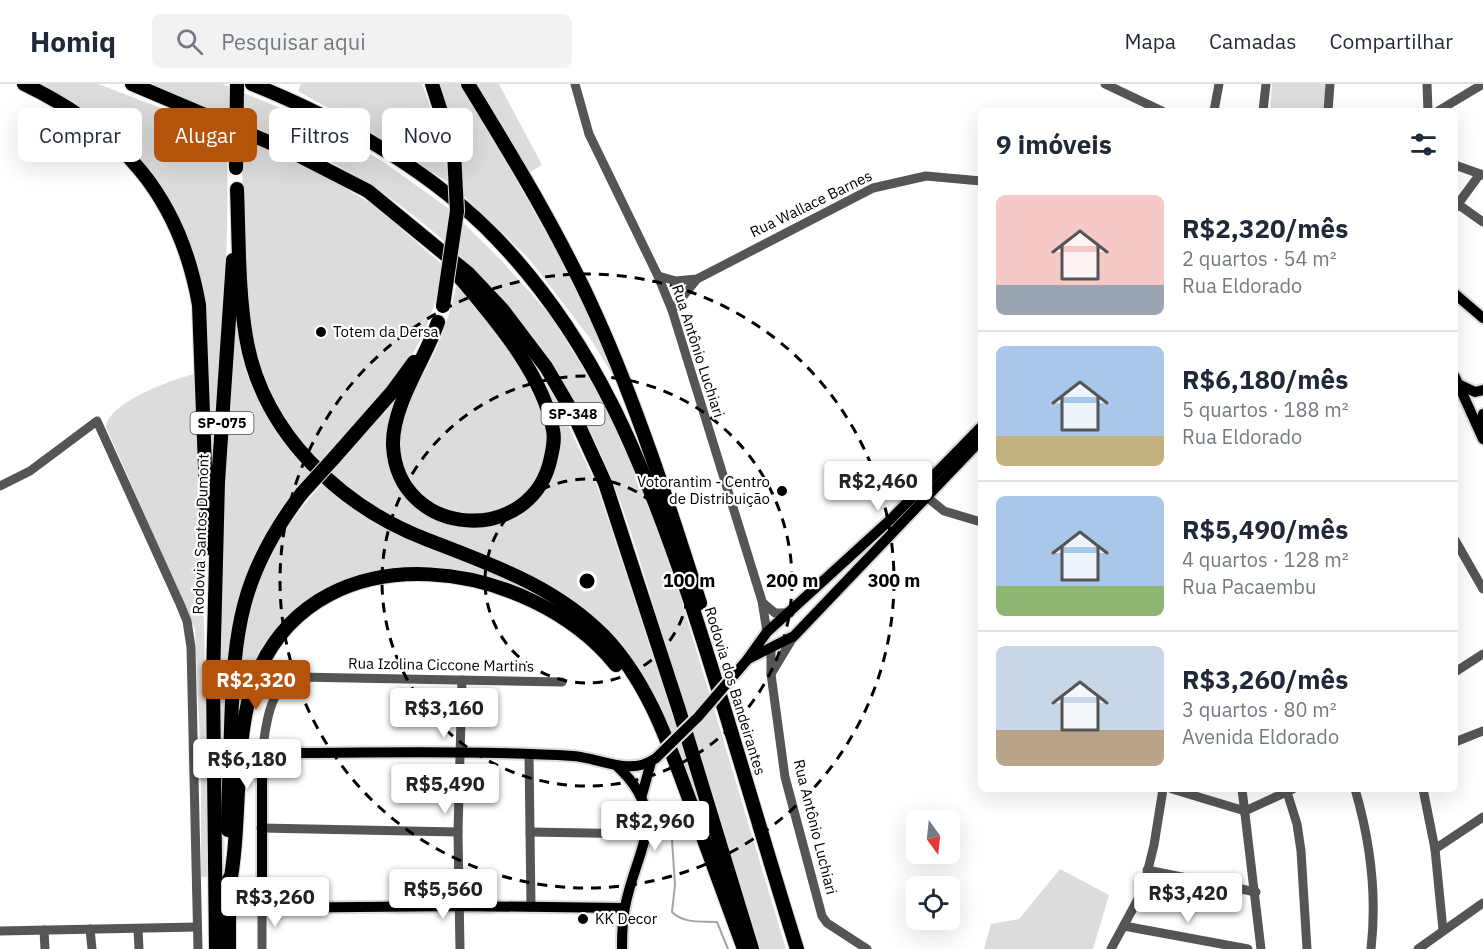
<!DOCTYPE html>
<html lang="pt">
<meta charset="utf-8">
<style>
:root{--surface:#fff;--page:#f2f2f3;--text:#1f2937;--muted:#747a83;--line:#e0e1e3;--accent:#b45309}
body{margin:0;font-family:"IBM Plex Sans",sans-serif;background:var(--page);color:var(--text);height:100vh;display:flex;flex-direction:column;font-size:22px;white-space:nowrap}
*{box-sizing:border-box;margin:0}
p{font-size:20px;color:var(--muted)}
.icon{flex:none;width:33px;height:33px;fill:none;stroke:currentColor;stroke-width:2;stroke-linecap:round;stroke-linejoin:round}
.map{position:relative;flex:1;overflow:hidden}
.drawer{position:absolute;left:978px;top:24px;width:480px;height:684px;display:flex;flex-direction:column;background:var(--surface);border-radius:9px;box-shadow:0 6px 24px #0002}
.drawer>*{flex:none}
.banner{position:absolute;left:18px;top:24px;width:570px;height:54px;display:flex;gap:12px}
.needle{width:39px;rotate:165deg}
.tools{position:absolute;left:906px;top:726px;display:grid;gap:12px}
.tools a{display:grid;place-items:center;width:54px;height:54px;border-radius:9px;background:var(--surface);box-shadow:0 6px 24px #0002;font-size:30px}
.price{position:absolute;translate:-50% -51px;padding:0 14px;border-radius:6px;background:#fff;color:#222;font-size:20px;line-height:39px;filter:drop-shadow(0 2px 3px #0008)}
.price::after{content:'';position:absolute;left:50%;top:36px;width:18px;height:14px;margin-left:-9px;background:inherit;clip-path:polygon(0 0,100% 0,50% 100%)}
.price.active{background:var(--accent);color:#fff}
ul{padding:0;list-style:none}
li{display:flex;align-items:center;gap:18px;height:150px;padding:0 18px}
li+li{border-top:2px solid var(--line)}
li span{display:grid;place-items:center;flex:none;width:168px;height:120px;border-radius:9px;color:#555}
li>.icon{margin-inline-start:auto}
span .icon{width:72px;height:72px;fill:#fffc;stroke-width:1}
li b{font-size:26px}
h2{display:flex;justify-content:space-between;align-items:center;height:72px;padding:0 18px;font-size:26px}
.pill{padding:0 21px;border-radius:9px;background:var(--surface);box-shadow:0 6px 24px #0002;font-size:21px;line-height:54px}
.pill.active{background:var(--accent);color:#fff}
header{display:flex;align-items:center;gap:36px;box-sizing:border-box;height:84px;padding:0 30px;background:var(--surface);border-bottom:2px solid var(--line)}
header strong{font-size:28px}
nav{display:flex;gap:33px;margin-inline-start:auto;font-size:21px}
.search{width:420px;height:54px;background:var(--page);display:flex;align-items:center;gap:15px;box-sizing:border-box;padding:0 21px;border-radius:9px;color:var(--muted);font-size:22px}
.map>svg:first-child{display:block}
.green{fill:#dcdcdc}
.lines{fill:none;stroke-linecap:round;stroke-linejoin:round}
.stream{stroke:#a3a3a3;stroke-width:2}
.major-casing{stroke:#dbdbdb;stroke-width:14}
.highway-casing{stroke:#dbdbdb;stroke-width:16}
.minor{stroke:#555;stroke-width:9}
.major{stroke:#000;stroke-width:10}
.highway{stroke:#000;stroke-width:14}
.major-bridge-casing{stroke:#dbdbdb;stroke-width:14;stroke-linecap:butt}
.highway-bridge-casing{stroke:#dbdbdb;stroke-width:16;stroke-linecap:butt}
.major-bridge{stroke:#000;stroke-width:10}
.highway-bridge{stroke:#000;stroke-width:14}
.ring{fill:none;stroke:#000;stroke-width:3;stroke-dasharray:10 8}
.poi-dot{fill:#000;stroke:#fff;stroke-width:2}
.labels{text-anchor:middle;stroke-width:4.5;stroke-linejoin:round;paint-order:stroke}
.shield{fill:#fff;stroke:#4c4c4c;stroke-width:1.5}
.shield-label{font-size:14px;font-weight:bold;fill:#000}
.street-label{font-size:15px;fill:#000;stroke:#fff}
.poi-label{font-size:15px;fill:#000;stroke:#fff;text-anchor:start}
.centre{fill:#000;stroke:#fff;stroke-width:3}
.ring-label{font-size:18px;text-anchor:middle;font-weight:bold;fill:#000;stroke:#fff;stroke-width:4.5;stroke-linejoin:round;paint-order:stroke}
</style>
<header>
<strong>Homiq</strong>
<div class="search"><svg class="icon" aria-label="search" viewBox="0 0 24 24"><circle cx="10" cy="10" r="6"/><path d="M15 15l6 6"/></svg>Pesquisar aqui</div>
<nav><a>Mapa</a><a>Camadas</a><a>Compartilhar</a></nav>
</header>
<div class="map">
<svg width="1483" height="865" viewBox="0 0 1483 865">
<rect width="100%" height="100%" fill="#fff"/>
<g class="green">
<path d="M 35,0 L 98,0 L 226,49 C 232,168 218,296 210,415 L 205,246 L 163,108 Z"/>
<path d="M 147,0 L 222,0 L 307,35 L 382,77 L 448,124 L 502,177 L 551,232 L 611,329 L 651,425 L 678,505 L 786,865 L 758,865 C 729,771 700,678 672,584 C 655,529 640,472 620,417 C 572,284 476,163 354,91 C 289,53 216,30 147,0 Z"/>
<polygon points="301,0 422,0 443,57 449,99 369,47 298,7"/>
<polygon points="440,0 462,0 587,221 619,302 592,257 530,176 463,111 460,69"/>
<polygon points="475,0 499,0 542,81 529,89"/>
<polygon points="1272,0 1325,0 1325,27 1270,27"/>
<path d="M 241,53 L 313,85 L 375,122 L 443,181 C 437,222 424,253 402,288 L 319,381 L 277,323 L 253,265 L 246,195 Z"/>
<path d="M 458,196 C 493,241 537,291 548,348 C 550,362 546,378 539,391 C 502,457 401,434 400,357 C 399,324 423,295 436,265 C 446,243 452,220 458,196 Z"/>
<path d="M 236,229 C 243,293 267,343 311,390 L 236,528 L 231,550 L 227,593 L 224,793 L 221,793 L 218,587 L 223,379 Z"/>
<path d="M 533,281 L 555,314 L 597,402 L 675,639 L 685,662 L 714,767 L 668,647 L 582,524 C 506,464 402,457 331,389 L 400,311 C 399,328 392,386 397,398 C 403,412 416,423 429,431 C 473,456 526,440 550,395 C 554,387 560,374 560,365 C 559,348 539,300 533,281 Z"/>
<path d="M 198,289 L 210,793 L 201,793 L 201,686 L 195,545 L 106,343 C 108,318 176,294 198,289 Z"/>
<path d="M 322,400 C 379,453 441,465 509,496 C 536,508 560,524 584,541 L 527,509 L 401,488 L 293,533 L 238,639 C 241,541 253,475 322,400 Z"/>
<polygon points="1060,785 1109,811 1093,865 984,865 991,840 1019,835"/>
</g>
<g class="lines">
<path class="stream" d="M 672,756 L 675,801 L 672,828 C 684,840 701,837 717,838 L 728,865"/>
<defs>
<g id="major">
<polyline points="1455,210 1483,234"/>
<polyline points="1455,293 1483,355"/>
<polyline points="1458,300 1475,308 1483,306"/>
<polyline points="1483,330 1483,344"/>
<polyline points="750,574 794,552 981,356"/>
<polyline points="747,576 767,548 891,435 981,343"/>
<path d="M 618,683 C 671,733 636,765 625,823 C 622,837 622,851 622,865"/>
<polyline points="642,711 651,678"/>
<path d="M 624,824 L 458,822 L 262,824 L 262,669 C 365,669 470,666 573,672 C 601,674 630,693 656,674"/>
</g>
<g id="highway">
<path d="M 24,0 C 122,47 180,112 199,221 L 208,464"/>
<polyline points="132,0 292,68 368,107 469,190 502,225 546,283 574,331 605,399 679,626 752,865"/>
<path d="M 252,0 C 341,36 428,84 496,154 C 595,257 643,378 688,510 C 727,628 760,747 797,865"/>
<polyline points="432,0 454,68"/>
<path d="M 468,0 C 514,75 560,151 596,231 C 638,324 669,422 700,519"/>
<path d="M 237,105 C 239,154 238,205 246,253 C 262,349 341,423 428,456 C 492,481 555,502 604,552 C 647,597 667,655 688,712 C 707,763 725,814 744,865"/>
<path d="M 438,238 C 425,276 392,321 393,361 C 397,455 533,464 551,373 C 553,364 555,355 553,346 C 543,289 492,232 456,189"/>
<polyline points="333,375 392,308 414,278"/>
<path d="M 228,746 C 228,712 230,679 231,645 C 234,546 240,490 302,409"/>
<path d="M 229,804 C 243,736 231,650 258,588 C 323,442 531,476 616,581"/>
<polyline points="216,865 213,595 218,398 233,176"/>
<polyline points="229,865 229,795"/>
</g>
</defs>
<use href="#major" class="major-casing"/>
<use href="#highway" class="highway-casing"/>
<g class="minor">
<polyline points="575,0 589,50 658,192 672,226 762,517 767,548"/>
<polyline points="1105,0 1162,27"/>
<polyline points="1427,0 1428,27"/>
<polyline points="1214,27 1219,0"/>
<polyline points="1263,27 1266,0"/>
<polyline points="1328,27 1330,0"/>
<polyline points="1438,27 1483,0"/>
<polyline points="1455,81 1483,91"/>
<polyline points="1459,121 1483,138"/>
<polyline points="1455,124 1480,90"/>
<polyline points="658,192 676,197 697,195 873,104 926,92 981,97"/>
<polyline points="672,226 697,195"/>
<polyline points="0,402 30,387 97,337 180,520 187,537 191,563 198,865"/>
<polyline points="923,410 944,427 981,438"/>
<polyline points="1455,456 1483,505"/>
<polyline points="763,519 775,529 790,529"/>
<polyline points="771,564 771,590 785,693 822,832 827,839 867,865"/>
<polyline points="1455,588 1483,570"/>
<polyline points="771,590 794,552"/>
<polyline points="1455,658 1483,647"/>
<path d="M 262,669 C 266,643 268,602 298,593 L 562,598"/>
<polyline points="529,670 531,823"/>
<polyline points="1172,705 1245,727 1293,705"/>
<polyline points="1242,705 1261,865"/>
<polyline points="1286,705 1297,740 1301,767 1307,865"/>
<path d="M 1355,705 C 1370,756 1377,812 1371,865"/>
<polyline points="1423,705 1435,765 1443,846"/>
<polyline points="261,744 458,748"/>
<polyline points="530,748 646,750"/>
<polyline points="1435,765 1483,733"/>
<polyline points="1147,786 1256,808"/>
<polyline points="1124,842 1248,865"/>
<polyline points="90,845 92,865"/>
<polyline points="138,845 139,865"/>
<polyline points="44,846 45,865"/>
<polyline points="0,847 197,843"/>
<polyline points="262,865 262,824"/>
<polyline points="460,865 458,748 462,596"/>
<polyline points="1111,865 1143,806 1154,761 1163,705"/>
<polyline points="1418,865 1483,819"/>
</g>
<use href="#major" class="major"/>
<use href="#highway" class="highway"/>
<defs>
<polyline id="major-bridge" points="656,674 698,633 747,576"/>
<g id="highway-bridge">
<polyline points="236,84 237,0"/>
<polyline points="443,222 457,127 454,68"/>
<polyline points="302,409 333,375"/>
</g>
</defs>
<use href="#major-bridge" class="major-bridge-casing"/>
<use href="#highway-bridge" class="highway-bridge-casing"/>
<use href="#major-bridge" class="major-bridge"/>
<use href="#highway-bridge" class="highway-bridge"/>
</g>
<g class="ring">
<circle cx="587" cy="497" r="102"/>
<circle cx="587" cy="497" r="205"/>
<circle cx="587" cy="497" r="307"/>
</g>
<g class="poi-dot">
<circle cx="321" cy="248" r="6"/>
<circle cx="782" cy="407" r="6"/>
<circle cx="583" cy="835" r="6"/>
</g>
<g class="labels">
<g class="shield">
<rect x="541.5" y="319" width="63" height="22" rx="4.5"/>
<rect x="190.5" y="328" width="63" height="22" rx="4.5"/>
</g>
<g class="shield-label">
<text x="573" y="335">SP-348</text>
<text x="222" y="344">SP-075</text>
</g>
<g class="street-label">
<text transform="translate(811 120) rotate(-26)" y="5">Rua Wallace Barnes</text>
<text transform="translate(698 267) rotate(72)" y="5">Rua Antônio Luchiari</text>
<text transform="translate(201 450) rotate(-88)" y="5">Rodovia Santos Dumont</text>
<text transform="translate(441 581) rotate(1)" y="5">Rua Izolina Ciccone Martins</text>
<text transform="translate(735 607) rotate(73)" y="5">Rodovia dos Bandeirantes</text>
<text transform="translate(815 743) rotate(76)" y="5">Rua Antônio Luchiari</text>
</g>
<g class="poi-label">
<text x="333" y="253">Totem da Dersa</text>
<text x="770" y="403" text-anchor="end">Votorantim - Centro<tspan x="770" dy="17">de Distribuição</tspan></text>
<text x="595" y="840">KK Decor</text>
</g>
</g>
<circle cx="587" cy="497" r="9" class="centre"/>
<g class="ring-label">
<text x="689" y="503">100 m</text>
<text x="792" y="503">200 m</text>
<text x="894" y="503">300 m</text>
</g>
</svg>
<div class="tools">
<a><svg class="needle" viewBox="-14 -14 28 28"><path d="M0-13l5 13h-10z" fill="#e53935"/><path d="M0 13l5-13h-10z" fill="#747a83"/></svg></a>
<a><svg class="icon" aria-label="locate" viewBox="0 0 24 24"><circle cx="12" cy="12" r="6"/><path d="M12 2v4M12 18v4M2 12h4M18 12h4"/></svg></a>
</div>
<b class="price" style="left:878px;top:428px">R$2,460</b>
<b class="price active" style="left:256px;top:627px">R$2,320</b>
<b class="price" style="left:444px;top:655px">R$3,160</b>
<b class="price" style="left:247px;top:706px">R$6,180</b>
<b class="price" style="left:445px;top:731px">R$5,490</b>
<b class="price" style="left:655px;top:768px">R$2,960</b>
<b class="price" style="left:443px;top:836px">R$5,560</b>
<b class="price" style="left:1188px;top:840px">R$3,420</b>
<b class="price" style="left:275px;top:844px">R$3,260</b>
<div class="banner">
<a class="pill">Comprar</a>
<a class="pill active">Alugar</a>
<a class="pill">Filtros</a>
<a class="pill">Novo</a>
</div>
<section class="drawer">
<h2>9 imóveis<svg class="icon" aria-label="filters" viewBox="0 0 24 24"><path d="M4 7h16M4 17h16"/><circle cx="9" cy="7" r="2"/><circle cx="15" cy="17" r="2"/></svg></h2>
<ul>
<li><span style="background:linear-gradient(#f6c9c9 75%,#9aa5b1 0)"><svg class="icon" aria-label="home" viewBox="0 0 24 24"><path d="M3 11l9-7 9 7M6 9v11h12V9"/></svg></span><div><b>R$2,320/mês</b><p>2 quartos · 54 m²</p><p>Rua Eldorado</p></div></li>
<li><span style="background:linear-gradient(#a9c7e8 75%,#c2b280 0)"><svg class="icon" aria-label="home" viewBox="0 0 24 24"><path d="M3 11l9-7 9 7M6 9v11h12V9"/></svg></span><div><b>R$6,180/mês</b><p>5 quartos · 188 m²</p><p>Rua Eldorado</p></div></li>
<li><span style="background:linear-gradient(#a9c7e8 75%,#8fb573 0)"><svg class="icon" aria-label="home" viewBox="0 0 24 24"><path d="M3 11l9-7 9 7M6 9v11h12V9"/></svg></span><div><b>R$5,490/mês</b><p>4 quartos · 128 m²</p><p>Rua Pacaembu</p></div></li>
<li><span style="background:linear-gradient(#c9d6e8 70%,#b9a48a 0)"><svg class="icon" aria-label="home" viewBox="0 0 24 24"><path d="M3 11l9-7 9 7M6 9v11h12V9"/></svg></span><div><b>R$3,260/mês</b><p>3 quartos · 80 m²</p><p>Avenida Eldorado</p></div></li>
</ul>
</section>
</div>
